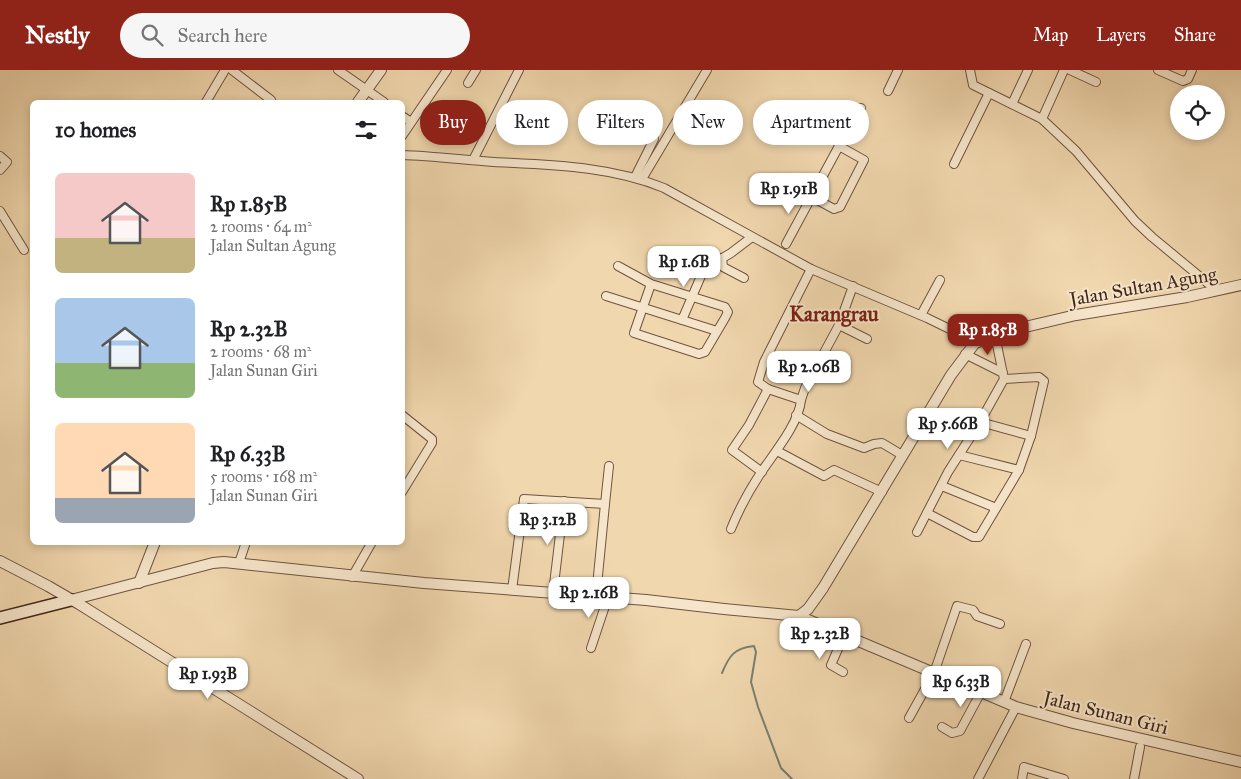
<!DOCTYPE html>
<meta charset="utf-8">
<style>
:root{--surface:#fff;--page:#f6f6f6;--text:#202124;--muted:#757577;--accent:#8f2418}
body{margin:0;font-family:"IM FELL Great Primer",serif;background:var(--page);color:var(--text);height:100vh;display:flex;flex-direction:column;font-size:19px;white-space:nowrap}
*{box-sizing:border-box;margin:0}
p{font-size:16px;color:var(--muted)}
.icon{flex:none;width:28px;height:28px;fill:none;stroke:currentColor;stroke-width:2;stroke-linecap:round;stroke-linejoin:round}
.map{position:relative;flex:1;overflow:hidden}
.details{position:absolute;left:30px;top:30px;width:375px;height:445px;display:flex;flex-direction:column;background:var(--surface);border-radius:8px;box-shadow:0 2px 8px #0003}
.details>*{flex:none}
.hud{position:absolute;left:420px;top:30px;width:475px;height:45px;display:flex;gap:10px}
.buttons{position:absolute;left:1170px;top:15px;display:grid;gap:10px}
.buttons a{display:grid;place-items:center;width:55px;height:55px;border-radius:50%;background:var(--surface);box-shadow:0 2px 8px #0003;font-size:25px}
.price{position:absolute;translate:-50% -42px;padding:0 11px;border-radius:10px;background:#fff;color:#222;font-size:16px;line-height:32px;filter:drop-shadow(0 1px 2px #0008)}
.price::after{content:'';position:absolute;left:50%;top:30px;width:15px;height:11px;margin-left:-8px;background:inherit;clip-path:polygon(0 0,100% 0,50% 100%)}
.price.selected{background:var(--accent);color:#fff}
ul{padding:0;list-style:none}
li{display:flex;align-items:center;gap:15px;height:125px;padding:0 25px}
li span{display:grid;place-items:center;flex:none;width:140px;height:100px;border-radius:8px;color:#555}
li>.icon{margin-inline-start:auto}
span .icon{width:60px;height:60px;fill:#fffc;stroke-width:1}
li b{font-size:21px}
h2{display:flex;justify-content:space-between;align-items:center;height:60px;padding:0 25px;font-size:21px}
.tag{padding:0 18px;border-radius:22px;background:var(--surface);box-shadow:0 2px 8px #0003;font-size:18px;line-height:45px}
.tag.selected{background:var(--accent);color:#fff}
header{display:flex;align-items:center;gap:30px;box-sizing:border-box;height:70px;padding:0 25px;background:var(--accent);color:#fff}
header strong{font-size:24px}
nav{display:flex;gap:28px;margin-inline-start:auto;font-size:18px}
.search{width:350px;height:45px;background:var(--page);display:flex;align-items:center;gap:12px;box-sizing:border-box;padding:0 18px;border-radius:28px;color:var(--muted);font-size:19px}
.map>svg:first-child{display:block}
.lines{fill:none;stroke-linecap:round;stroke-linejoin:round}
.stream{stroke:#78806f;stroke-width:2}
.minor-casing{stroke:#6e5440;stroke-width:10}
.tertiary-casing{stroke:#6e5440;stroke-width:12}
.secondary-casing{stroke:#42281c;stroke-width:14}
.minor{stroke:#f6e5ca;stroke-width:8}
.tertiary{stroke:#f6e5ca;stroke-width:10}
.secondary{stroke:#f6e5ca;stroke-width:11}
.labels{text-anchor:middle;stroke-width:4;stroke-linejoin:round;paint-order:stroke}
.street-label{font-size:19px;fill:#42281c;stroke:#f6e5ca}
.quarter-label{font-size:21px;font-weight:bold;fill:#7a1f14;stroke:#f6e5ca}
</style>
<header>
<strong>Nestly</strong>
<div class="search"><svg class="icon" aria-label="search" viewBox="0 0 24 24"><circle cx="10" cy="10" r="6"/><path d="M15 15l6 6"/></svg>Search here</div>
<nav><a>Map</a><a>Layers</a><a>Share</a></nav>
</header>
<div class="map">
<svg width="1241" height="709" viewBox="0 0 1241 709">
<rect width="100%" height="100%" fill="#f1d7ae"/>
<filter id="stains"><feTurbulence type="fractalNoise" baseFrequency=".004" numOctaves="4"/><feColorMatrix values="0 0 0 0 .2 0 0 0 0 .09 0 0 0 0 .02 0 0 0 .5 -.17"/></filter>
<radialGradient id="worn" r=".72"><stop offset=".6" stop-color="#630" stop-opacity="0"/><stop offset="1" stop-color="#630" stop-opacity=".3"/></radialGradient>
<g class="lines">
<path class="stream" d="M 722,603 C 729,586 734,578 754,576 L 756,582 L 751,612 L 758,637 L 781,698 L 792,709"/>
<defs>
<g id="minor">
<polyline points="232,0 271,30"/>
<polyline points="338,0 384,32"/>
<polyline points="970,0 973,15 1042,49 1076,81 1135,151 1152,167 1216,220"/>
<polyline points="1070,0 1096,12"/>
<polyline points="1158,0 1183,11 1188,9 1192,0"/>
<polyline points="468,13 476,0"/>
<polyline points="888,21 898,0"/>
<polyline points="206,32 225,0"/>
<polyline points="1012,34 1028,0"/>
<polyline points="402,46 411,52"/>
<polyline points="1042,49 1064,0"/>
<polyline points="402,66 447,0"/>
<polyline points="839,76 861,38"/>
<path d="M 402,85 C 433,86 464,90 494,92 C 551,95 611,96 664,118 L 811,199 L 927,248 L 968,268 L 975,273"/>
<polyline points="0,86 7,92 0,100"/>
<polyline points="473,90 519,0"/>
<polyline points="954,94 989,23"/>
<polyline points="635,107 654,69"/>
<polyline points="642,109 707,0"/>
<polyline points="0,141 24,180"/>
<polyline points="786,174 839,76 864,90 840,137 834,139 812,127"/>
<polyline points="722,188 723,197 744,208"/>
<polyline points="677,189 704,199"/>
<polyline points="618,196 651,214 725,237 728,242 725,248 705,282 699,284 634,263 651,214"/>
<polyline points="606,226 682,250 704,199 731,183 752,167"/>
<polyline points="921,245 940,210"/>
<polyline points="682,250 717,261"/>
<polyline points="839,255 867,269"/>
<polyline points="965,284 1003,303"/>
<polyline points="801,330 805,318 839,255 853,216"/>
<polyline points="402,345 432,369 432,373 402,422"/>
<polyline points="796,345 827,364 864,378 874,374 882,373 902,385"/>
<polyline points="980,352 1031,366"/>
<polyline points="777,381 824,406 834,400 882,422"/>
<polyline points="959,385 1019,400"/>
<polyline points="762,402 732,380 749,355 768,319"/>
<polyline points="942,416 996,438"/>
<polyline points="605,434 609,396"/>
<polyline points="927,443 973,467 979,467 1019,400 1031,366 1044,311 1039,307 1004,309"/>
<path d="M 731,459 C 739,439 750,419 762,401 C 775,382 799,353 801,330 L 768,319 L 758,312 L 764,292 L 811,199"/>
<polyline points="917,462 948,402 980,352 1004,309 995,265"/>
<polyline points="239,493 246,472"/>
<polyline points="352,507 372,472"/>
<polyline points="512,520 524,429 605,434 596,526"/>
<polyline points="553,523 564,431"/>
<polyline points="591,578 608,527"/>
<polyline points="843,602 831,595 844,565"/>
<polyline points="1004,632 1026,574"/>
<polyline points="909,648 934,603 957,536 973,540 977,546 1000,554"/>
<polyline points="942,657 952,663 960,661 981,622"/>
<polyline points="978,709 1016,637"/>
<polyline points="1022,709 1024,697 1064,709"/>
<polyline points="1134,709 1140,677"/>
</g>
<g id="tertiary">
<polyline points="358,32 381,0"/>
<polyline points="0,491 48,516 79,534 358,709"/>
<polyline points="139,513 155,472"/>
<polyline points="71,530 213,493 224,492 424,513 646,530 724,539 799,546 808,539 823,518 951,305 975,273 1008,261 1076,245 1187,227 1241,215"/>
<polyline points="799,546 934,603 972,616 981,622 1016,637 1073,653 1241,692"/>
</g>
<polyline id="secondary" points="0,548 71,530"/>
</defs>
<use href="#minor" class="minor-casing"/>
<use href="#tertiary" class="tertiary-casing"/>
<use href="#secondary" class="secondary-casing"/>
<use href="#minor" class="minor"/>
<use href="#tertiary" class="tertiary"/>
<use href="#secondary" class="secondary"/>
</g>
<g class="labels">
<g class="street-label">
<text transform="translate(1143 216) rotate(-10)" y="7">Jalan Sultan Agung</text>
<text transform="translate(1106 642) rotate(14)" y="7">Jalan Sunan Giri</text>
</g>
<g class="quarter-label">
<text x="834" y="251">Karangrau</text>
</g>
</g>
<rect width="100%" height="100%" filter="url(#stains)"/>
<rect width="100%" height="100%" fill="url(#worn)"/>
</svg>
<div class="buttons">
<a><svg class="icon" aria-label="locate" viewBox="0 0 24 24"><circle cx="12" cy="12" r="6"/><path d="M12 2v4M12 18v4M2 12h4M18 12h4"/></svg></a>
</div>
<b class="price" style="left:789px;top:145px">Rp 1.91B</b>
<b class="price" style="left:684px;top:218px">Rp 1.6B</b>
<b class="price selected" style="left:988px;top:286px">Rp 1.85B</b>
<b class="price" style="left:809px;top:323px">Rp 2.06B</b>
<b class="price" style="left:948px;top:380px">Rp 5.66B</b>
<b class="price" style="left:548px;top:476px">Rp 3.12B</b>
<b class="price" style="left:589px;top:549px">Rp 2.16B</b>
<b class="price" style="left:820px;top:590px">Rp 2.32B</b>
<b class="price" style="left:208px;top:630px">Rp 1.93B</b>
<b class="price" style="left:961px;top:638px">Rp 6.33B</b>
<div class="hud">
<a class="tag selected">Buy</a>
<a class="tag">Rent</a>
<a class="tag">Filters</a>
<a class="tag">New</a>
<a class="tag">Apartment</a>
</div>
<section class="details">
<h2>10 homes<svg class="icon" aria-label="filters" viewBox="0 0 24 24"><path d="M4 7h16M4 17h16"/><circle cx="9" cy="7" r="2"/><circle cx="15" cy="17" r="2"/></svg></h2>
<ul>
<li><span style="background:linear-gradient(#f6c9c9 65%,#c2b280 0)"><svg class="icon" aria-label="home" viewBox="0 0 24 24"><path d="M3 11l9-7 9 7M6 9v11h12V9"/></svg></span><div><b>Rp 1.85B</b><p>2 rooms · 64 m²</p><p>Jalan Sultan Agung</p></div></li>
<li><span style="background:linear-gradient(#a9c7e8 65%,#8fb573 0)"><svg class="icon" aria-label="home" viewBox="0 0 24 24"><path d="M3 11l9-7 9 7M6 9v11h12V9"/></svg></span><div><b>Rp 2.32B</b><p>2 rooms · 68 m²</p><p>Jalan Sunan Giri</p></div></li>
<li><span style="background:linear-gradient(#ffd9b3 75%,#9aa5b1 0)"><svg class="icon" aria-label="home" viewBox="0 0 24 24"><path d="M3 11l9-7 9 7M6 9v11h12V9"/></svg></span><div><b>Rp 6.33B</b><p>5 rooms · 168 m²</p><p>Jalan Sunan Giri</p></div></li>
</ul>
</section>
</div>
